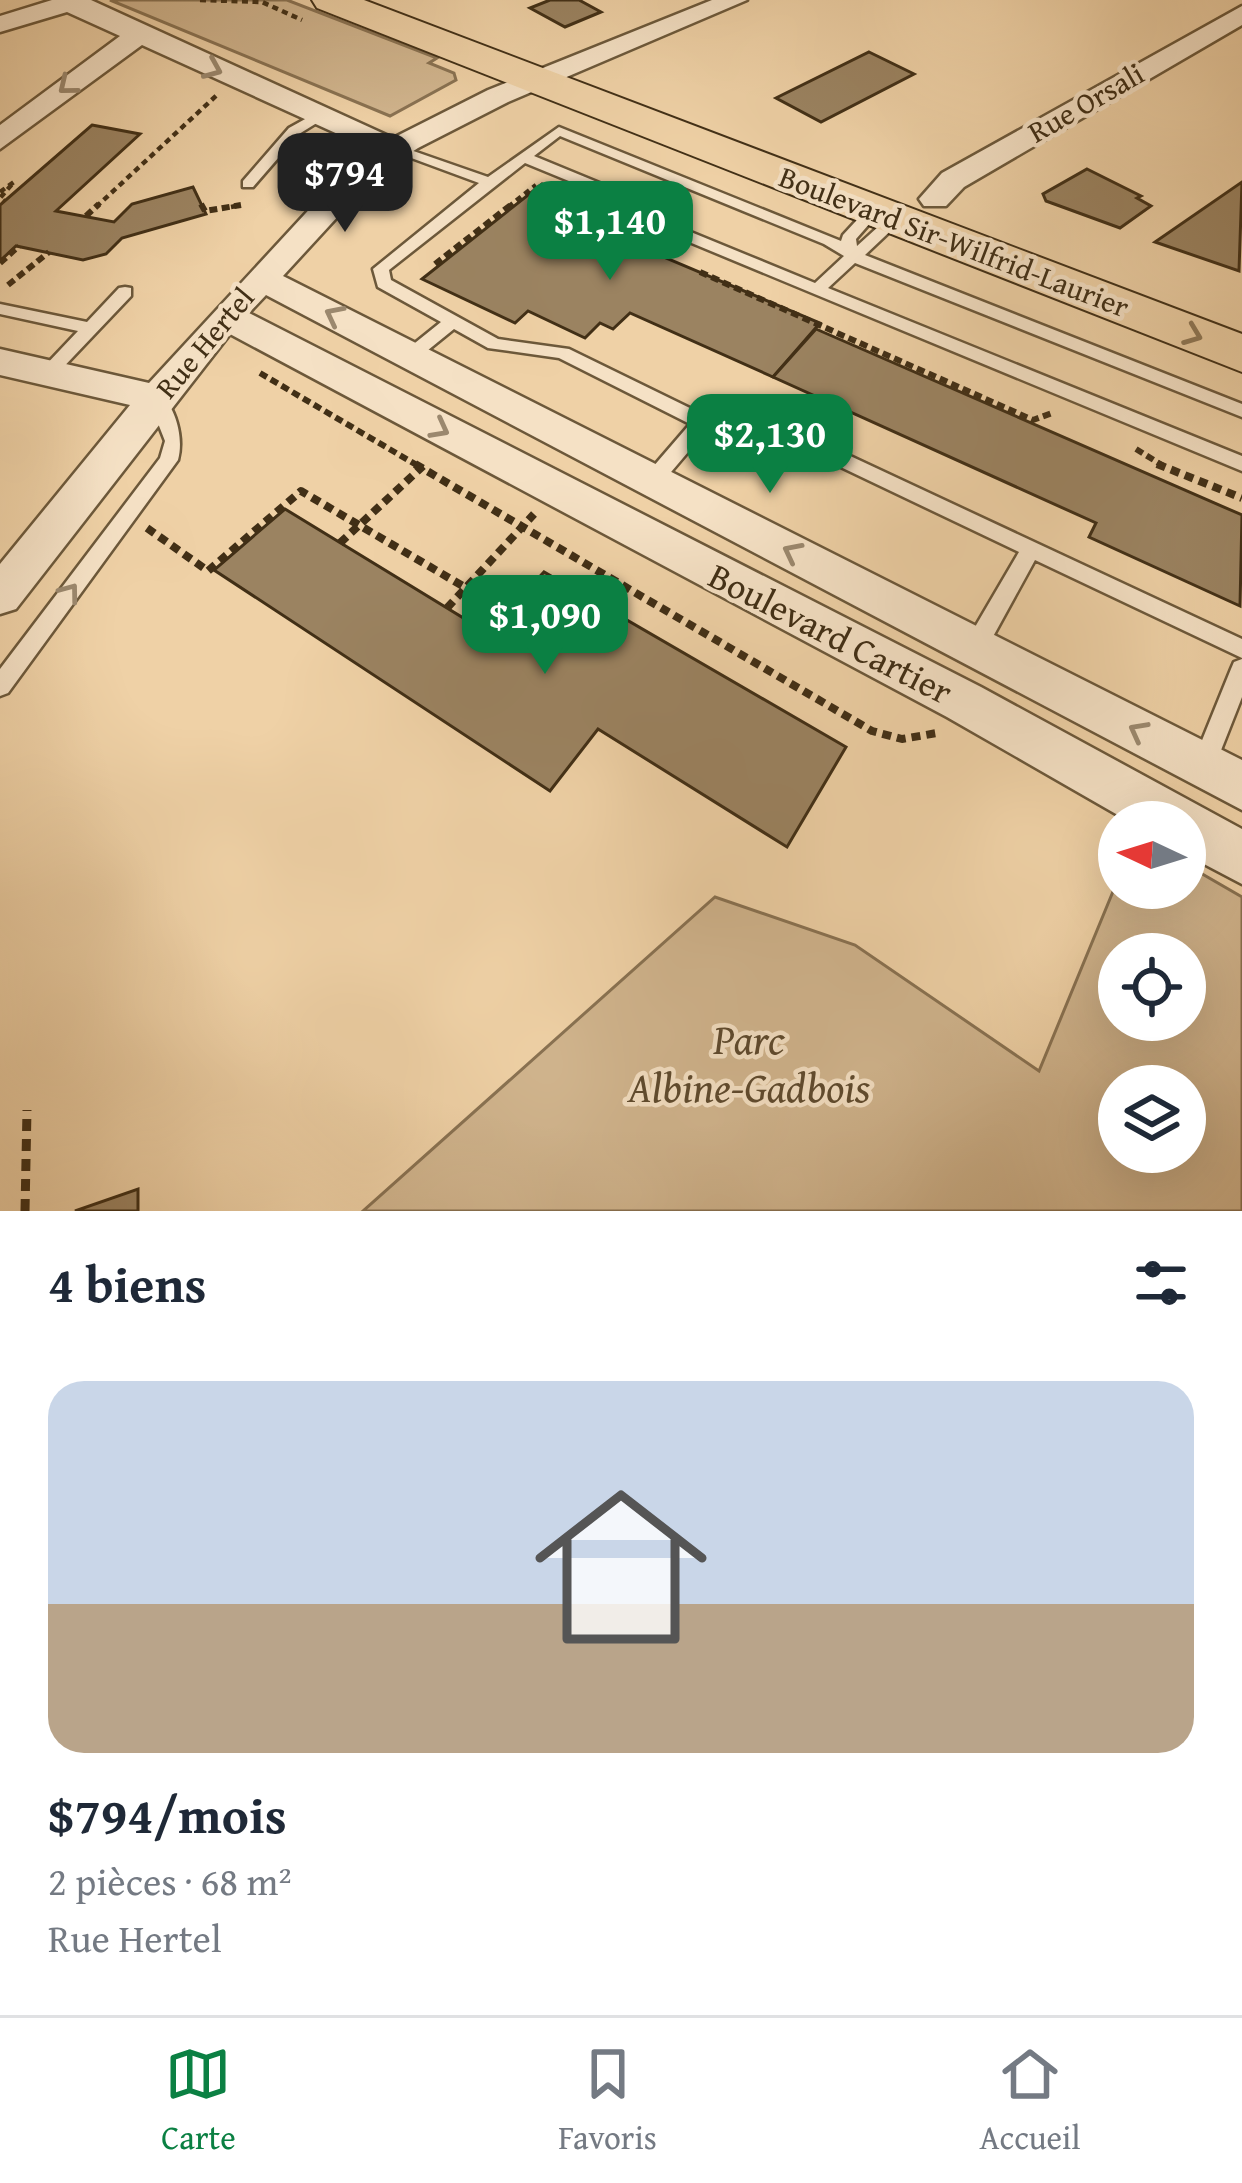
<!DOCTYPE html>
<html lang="fr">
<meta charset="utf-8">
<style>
:root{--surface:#fff;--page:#f2f2f3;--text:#1f2937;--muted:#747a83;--line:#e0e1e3;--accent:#0b8043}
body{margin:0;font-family:"Gentium Book Plus",serif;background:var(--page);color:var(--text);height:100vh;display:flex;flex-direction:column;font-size:45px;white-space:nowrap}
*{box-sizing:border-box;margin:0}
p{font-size:39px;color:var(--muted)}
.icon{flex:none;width:66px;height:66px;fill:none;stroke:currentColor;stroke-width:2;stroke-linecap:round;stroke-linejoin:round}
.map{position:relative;height:1211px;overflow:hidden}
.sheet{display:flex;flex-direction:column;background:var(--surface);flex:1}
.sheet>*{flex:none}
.needle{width:78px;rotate:274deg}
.controls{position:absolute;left:1098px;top:801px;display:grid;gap:24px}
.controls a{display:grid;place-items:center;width:108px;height:108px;border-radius:50%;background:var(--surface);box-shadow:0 12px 48px #0002;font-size:60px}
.price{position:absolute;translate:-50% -102px;padding:0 27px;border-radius:24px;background:var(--accent);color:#fff;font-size:39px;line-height:78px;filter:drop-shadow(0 3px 6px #0008)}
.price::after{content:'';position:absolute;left:50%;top:72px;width:36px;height:27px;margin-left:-18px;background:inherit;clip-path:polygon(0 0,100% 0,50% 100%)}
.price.active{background:#222;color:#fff}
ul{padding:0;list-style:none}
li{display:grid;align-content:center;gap:24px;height:636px;padding:0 48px}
li span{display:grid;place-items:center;height:372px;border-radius:36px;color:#555}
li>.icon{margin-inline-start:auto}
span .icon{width:216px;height:216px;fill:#fffc;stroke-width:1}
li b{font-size:51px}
h2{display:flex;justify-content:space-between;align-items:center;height:144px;padding:0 48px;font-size:51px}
.dock{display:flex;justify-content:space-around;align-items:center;height:168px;border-top:3px solid var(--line);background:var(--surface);font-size:33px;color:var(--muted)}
.dock a{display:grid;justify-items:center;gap:6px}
.dock .active{color:var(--accent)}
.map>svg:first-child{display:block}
.green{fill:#d1b58e;stroke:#897252;stroke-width:3;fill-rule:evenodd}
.building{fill:#9b8361;stroke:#412f16;stroke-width:3}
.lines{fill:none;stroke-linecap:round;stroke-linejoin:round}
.service-casing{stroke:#6c583a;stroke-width:5}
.minor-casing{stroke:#6c583a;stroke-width:5}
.primary-casing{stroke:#412f16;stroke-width:4}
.path-far3{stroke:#412f16;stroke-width:4.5;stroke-dasharray:6 4.5;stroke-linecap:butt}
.path-far2{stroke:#412f16;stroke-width:6;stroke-dasharray:8 4.5;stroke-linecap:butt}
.path-far1{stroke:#412f16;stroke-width:8;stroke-dasharray:9 6;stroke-linecap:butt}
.path{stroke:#412f16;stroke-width:9;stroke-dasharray:12 8;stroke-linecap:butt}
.service{fill:#f5e1c5;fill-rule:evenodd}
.minor{fill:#f5e1c5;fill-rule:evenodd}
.primary{fill:#efd1a6;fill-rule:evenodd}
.oneway{stroke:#9b886e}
.oneway2{stroke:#8f7857}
.labels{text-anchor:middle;stroke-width:9;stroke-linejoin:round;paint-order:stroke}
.far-street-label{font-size:30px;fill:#412f16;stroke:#f5e1c5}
.street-label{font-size:36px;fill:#412f16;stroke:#f5e1c5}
.near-park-label{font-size:42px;font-style:italic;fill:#5e4a2e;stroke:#f5e1c5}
</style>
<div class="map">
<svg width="1242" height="1211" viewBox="0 0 1242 1211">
<rect width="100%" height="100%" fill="#efd1a6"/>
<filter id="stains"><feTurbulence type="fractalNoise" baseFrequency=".00167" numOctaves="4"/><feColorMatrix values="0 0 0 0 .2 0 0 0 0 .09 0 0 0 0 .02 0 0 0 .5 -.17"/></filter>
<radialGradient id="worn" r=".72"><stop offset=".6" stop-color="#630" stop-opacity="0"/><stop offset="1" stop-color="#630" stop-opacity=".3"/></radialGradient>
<g class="green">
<polygon points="110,0 287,0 437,58 429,63 454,73 456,80 390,116"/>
<path d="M 1185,864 L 1242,897 L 1242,1211 L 363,1211 L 715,897 L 855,945 L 1039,1071 L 1119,877 L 1119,888 L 1185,888 ZM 1185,954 L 1185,1020 L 1119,1020 L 1119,954 ZM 1185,1086 L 1185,1152 L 1119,1152 L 1119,1086 Z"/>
</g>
<g class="building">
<polygon points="550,0 579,0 601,12 565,27 530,8"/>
<polygon points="869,52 914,74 821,122 776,98"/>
<polygon points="92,125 140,134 56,211 114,222 132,204 193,187 206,214 122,238 106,254 83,260 16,246 0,261 0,205"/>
<polygon points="1087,169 1141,196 1137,198 1151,206 1120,228 1046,201 1043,194"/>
<polygon points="1242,182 1239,271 1155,242"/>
<polygon points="542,184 632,221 614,236 820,323 773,377 630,313 613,329 600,323 585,338 528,311 515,323 422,279"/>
<polygon points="816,329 1242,515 1240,606 1089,537 1096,523 773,377"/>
<polygon points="285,509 488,633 544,572 846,747 787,847 598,729 550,791 214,570"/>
<polygon points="138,1189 138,1211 75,1211"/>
</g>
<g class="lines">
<defs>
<g id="service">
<polygon points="316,113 328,116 299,134 253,187 243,187 243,181 289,128"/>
<path d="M 559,127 L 841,241 L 843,235 L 868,208 L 878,208 L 878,214 L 856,239 L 857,246 L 890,216 L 900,216 L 900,222 L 865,255 L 1242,404 L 1242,417 L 855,263 L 828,288 L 1242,456 L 1242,471 L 653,227 L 642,211 L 525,163 L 389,270 L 391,280 L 498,339 L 569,349 L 700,413 L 714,398 L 726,398 L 1242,639 L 1242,658 L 1035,560 L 984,653 L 976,655 L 968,653 L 965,646 L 968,639 L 1019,552 L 723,411 L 660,485 L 646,485 L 643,480 L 646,475 L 690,424 L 559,358 L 488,348 L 454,329 L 417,359 L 405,359 L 405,351 L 441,322 L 378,287 L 373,269 L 479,183 L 387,149 L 399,146 L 488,177 ZM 560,136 L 824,244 L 844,256 L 815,283 L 664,221 L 653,205 L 534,156 Z"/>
<polygon points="125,287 131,288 131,296 54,377 48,379 39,373 42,369 78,331 0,314 0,304 87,322 119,288"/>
<path d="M 157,392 C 176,405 184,438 178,460 L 8,693 L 0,696 L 0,669 L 160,458 L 165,441 L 148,398 Z"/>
<polygon points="1242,659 1242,697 1212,773 1204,776 1196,773 1192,765 1231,669 1234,662"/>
</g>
<g id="minor">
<polygon points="52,0 91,0 393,138 488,90 712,0 747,0 508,102 418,148 375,176 283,276 1242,760 1242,810 266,295 249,313 981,687 1242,829 1242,884 1185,854 1185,822 1130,822 947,717 230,334 16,609 0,614 0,564 130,405 0,375 0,349 149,383 353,162 373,150 142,45 0,149 0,125 120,36 67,12 0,32 0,16"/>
<polygon points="1242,6 1242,25 964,187 946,206 924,206 919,199 942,173"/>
</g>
<polygon id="primary" points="312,0 364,0 1242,334 1242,372 317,8"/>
</defs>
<use href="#service" class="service-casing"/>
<use href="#minor" class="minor-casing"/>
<use href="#primary" class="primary-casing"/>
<g class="path-far3">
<polyline points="200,0 262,2 302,20"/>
<polyline points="0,192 14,182 0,198 4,201"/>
<polyline points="96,207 217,95"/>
<polyline points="231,207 241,205"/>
<polyline points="508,207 536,185"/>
</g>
<g class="path-far2">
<polyline points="201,204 205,211 241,205"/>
<polyline points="86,216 99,204"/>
<polyline points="631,225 617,237 647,250"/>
<polyline points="0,263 19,246"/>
<polyline points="435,264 512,204"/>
<polyline points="700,272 1033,420 1052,413"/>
<polyline points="8,285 49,252"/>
<polyline points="260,373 420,467"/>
<polyline points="1136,449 1165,467"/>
</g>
<g class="path-far1">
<polyline points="415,464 872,731 902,739 937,733"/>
<polyline points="1157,464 1242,498"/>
<polyline points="147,528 208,571 301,491 507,612"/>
<polyline points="340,543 423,466"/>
<polyline points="447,608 534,514"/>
</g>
<polyline class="path" points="25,1211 27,1110"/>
<use href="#service" class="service"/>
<use href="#minor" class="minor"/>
<use href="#primary" class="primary"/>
</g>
<defs><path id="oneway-chevron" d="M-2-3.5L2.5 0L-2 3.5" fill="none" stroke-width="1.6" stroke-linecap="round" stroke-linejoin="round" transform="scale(3)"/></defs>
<g class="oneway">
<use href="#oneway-chevron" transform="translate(213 69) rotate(23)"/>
<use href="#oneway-chevron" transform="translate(67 86) rotate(141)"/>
<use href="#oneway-chevron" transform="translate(334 315) rotate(-153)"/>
<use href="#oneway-chevron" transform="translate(440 429) rotate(28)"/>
<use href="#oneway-chevron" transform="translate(792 552) rotate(-153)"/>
<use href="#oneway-chevron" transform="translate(70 592) rotate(-53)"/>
<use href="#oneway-chevron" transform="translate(1138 731) rotate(-152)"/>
</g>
<use class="oneway2" href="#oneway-chevron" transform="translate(1193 335) rotate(21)"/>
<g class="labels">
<g class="far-street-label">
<text transform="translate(1086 103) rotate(-30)" y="10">Rue Orsali</text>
<text transform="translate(954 242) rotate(21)" y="10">Boulevard Sir-Wilfrid-Laurier</text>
<text transform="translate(205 343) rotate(-50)" y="10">Rue Hertel</text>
</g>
<g class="street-label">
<text transform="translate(831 633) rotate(27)" y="13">Boulevard Cartier</text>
</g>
<g class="near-park-label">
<text x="749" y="1054">Parc<tspan x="749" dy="48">Albine-Gadbois</tspan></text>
</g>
</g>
<rect width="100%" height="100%" filter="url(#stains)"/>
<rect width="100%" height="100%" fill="url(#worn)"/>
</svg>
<div class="controls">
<a><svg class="needle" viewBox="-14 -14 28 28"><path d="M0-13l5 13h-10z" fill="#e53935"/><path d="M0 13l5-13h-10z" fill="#747a83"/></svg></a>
<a><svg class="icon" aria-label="locate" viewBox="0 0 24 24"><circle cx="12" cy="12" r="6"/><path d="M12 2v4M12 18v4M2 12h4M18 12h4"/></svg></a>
<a><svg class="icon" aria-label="layers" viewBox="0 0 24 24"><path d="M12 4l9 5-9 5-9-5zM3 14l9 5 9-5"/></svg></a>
</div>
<b class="price active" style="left:345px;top:235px">$794</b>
<b class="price" style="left:610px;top:283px">$1,140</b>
<b class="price" style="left:770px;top:496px">$2,130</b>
<b class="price" style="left:545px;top:677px">$1,090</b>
</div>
<section class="sheet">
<h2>4 biens<svg class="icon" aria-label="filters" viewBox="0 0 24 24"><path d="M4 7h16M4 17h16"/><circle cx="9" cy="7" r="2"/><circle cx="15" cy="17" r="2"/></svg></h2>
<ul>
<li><span style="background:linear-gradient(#c9d6e8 60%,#b9a48a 0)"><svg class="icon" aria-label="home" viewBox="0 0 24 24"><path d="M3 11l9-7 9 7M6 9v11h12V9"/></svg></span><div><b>$794/mois</b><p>2 pièces · 68 m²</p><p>Rue Hertel</p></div></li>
</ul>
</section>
<nav class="dock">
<a class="active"><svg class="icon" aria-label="map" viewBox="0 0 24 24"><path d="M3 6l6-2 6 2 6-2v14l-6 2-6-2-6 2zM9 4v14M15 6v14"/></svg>Carte</a>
<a><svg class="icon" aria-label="saved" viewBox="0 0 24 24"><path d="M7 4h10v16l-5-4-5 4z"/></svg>Favoris</a>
<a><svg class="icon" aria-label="home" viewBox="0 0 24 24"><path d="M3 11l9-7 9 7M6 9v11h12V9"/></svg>Accueil</a>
</nav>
